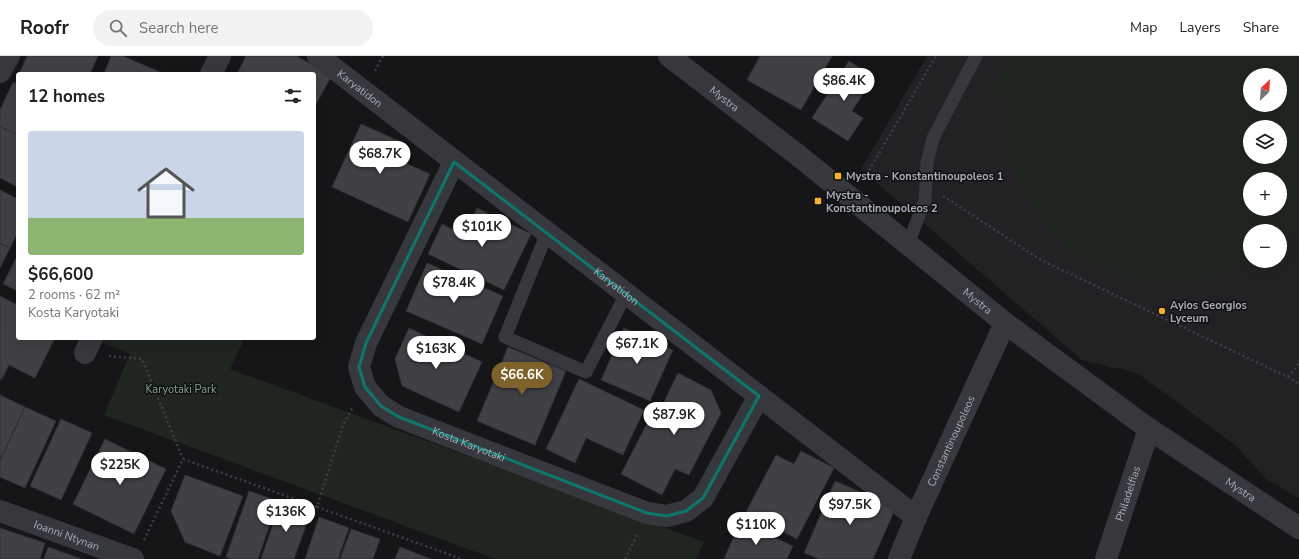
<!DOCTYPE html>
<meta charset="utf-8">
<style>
:root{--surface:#fff;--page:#f2f2f2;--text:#202124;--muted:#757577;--line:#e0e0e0;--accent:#7e622b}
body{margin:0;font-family:"Nunito Sans",sans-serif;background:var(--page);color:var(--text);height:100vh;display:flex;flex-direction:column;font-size:15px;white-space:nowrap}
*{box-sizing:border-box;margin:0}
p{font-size:13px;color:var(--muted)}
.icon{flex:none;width:22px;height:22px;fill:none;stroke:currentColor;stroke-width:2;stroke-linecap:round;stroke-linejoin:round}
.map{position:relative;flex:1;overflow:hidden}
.drawer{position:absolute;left:16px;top:16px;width:300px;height:268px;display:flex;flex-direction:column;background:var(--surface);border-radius:4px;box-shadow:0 4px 16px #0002}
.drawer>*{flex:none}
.needle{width:26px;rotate:25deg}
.tools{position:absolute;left:1243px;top:12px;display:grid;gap:8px}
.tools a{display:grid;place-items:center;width:44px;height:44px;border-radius:50%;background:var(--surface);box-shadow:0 4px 16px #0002;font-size:20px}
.price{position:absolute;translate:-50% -34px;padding:0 9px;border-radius:14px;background:#fff;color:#222;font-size:13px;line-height:26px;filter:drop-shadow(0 1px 2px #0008)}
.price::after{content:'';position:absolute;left:50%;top:24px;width:12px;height:9px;margin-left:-6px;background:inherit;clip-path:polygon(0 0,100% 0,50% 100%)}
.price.current{background:var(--accent);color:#fff}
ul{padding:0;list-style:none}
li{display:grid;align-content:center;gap:8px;height:212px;padding:0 12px}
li+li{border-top:1px solid var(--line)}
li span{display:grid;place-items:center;height:124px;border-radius:4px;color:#555}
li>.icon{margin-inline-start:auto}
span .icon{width:72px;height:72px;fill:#fffc;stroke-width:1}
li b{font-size:17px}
h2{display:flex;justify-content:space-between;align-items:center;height:48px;padding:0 12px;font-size:17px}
header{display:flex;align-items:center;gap:24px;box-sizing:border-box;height:56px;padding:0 20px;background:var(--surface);border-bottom:1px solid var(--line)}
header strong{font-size:19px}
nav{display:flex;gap:22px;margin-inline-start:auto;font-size:14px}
.search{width:280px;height:36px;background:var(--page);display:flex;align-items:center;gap:10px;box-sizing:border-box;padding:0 14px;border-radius:22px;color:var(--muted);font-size:15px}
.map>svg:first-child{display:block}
.built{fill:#222225;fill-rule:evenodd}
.green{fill:#1e261f;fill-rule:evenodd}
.building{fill:#404145;stroke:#303034}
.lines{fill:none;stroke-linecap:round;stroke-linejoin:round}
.path{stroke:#3d3f44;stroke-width:2.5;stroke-dasharray:2 3;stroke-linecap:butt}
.lane{stroke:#37383d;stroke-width:13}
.street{stroke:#37383d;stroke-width:22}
.marked{fill:none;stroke:#0f766e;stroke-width:3;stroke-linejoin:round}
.poi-dot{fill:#f2b134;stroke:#111113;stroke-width:1.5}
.labels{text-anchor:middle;stroke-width:3;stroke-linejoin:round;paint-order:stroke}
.street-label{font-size:11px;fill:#a8adb8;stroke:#111113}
.poi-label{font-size:11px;font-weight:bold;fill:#a8adb8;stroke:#111113;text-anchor:start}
.park-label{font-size:11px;fill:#7fa381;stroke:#111113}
</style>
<header>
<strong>Roofr</strong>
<div class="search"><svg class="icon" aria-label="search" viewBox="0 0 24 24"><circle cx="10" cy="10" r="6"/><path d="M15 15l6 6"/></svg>Search here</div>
<nav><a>Map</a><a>Layers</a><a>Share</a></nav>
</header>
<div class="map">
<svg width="1299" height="503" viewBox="0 0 1299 503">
<rect width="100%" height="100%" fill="#161618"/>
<path class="built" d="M 927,0 L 1299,0 L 1299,442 L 1266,423 L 1235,389 L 1137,317 L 1082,304 L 861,113 ZM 1250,19 L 1280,19 L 1280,49 L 1250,49 ZM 1250,71 L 1280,71 L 1280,101 L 1250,101 ZM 1250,123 L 1280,123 L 1280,153 L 1250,153 ZM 1250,175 L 1280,175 L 1280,205 L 1250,205 Z"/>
<g class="green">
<path d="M 1011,0 L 1299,0 L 1299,164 L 1280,183 L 1280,175 L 1250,175 L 1250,202 L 1236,210 L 1205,222 L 1171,226 L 1135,223 L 1096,207 L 1068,191 L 1044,167 L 1026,141 L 1011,107 L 1005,72 L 1008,46 L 991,37 ZM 1250,19 L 1280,19 L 1280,49 L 1250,49 ZM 1250,71 L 1280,71 L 1280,101 L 1250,101 ZM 1250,123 L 1280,123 L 1280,153 L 1250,153 Z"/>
<polygon points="103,282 245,282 230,313 704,486 696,503 495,503 104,359 130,298 102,286"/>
</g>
<g class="building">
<polygon points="27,0 98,0 90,18 19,18"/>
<polygon points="111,0 123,0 165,18 104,18"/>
<polygon points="246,0 296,0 332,19 314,52 314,18 237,18"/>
<polygon points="760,0 832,0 801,54 747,24"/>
<polygon points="849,5 874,21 852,55 863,62 848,85 812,62"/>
<polygon points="13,26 18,28 18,79 0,71 0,54"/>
<polygon points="361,68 399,85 392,101 430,118 408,166 332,131"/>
<polygon points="0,71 18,79 18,131 0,122"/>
<polygon points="0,134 18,143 18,176 10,192 0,187"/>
<polygon points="477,152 531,178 504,234 428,198 442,168 454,174 461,161 471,166"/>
<polygon points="0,187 10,192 0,212"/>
<polygon points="18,198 18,235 3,228"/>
<polygon points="427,207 503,240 482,288 406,255"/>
<polygon points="0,240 18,249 18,282 55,282 35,322 9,309 2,323 0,323"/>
<polygon points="409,272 482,306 459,356 402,330 395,303"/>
<polygon points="624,272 673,294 650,345 601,324"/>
<polygon points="508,291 566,315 535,389 477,365"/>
<polygon points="678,317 711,334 721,357 689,419 675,413 662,439 621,418 654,354 676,365 681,354 664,346"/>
<polygon points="579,323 644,354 623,399 586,382 575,407 546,393"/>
<polygon points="0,339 25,351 0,404"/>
<polygon points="25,351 56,365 25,432 0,421 0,405"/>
<polygon points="61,363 92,377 61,444 30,430"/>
<polygon points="105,383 166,413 134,478 73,448"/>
<polygon points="801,395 834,412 797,483 746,456 776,399 794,408"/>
<polygon points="185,419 243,440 220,500 185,486 171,455"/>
<polygon points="835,425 896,451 873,503 819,503 804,497"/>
<polygon points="249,435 278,445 258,503 232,503 226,501"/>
<polygon points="281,445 311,456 294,503 261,503"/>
<polygon points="319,461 349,472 338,503 305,503"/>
<polygon points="740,466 793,490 787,503 724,503"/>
<polygon points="0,472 45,487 40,503 0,503"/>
<polygon points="351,473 380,483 373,503 340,503"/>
<polygon points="48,491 82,503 44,503"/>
<polygon points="400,491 431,503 395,503"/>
</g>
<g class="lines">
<g class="path">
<polyline points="375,15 383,0"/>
<polyline points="864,123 936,0"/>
<polyline points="943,140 1041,204 1288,321 1299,328"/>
<polyline points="109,300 142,303 183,403"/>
<polyline points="1288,321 1299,308"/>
<polyline points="317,451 462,503"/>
<polyline points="144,484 183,403 317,451 343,369 353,351"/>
<polyline points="625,503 638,477"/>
</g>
<g class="lane">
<polyline points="547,177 505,281 586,316 626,238"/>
<polyline points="908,188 925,144 927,107 933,82 976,0"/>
</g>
<g class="street">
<path id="s1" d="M 318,0 L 916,461"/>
<path id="s2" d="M 669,0 L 799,100 L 1005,267 L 1149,373 L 1299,472"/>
<polyline points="0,16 9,0"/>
<polyline points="211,18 220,0"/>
<path id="s3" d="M 454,106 L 366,287 L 359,311 L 365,331 L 381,350 L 399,361 L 647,457 L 667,460 L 686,455 L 703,442 L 759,340"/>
<polyline points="85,297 92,282"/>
<path id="s4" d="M 0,455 L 133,503"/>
<path id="s5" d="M 899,503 L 916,461 L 1005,267"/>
<path id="s6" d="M 1106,503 L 1149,373"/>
</g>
</g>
<path class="marked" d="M 454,106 L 759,340 L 703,442 L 686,455 L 667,460 L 647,457 L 399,361 L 381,350 L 365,331 L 359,311 L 366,287 Z"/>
<g class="poi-dot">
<rect x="834" y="116" width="8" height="8" rx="2"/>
<rect x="814" y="141" width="8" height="8" rx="2"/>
<circle cx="1162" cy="255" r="4"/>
</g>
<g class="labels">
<g class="street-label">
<text dy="4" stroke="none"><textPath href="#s1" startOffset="53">Karyatidon</textPath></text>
<text dy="4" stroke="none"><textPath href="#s2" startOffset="70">Mystra</textPath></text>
<text dy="4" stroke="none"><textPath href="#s1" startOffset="377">Karyatidon</textPath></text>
<text dy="4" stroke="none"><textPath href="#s2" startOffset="394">Mystra</textPath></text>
<text dy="4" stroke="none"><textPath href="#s5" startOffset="129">Constantinoupoleos</textPath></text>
<text dy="4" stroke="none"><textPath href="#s3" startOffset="368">Kosta Karyotaki</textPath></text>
<text dy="4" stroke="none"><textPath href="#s2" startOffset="718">Mystra</textPath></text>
<text dy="4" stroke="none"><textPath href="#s6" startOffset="69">Philadelfias</textPath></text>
<text dy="4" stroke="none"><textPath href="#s4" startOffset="71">Ioanni Ntynan</textPath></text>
</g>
<g class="poi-label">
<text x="846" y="124">Mystra - Konstantinoupoleos 1</text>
<text x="826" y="143">Mystra -<tspan x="826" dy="13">Konstantinoupoleos 2</tspan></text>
<text x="1170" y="253">Ayios Georgios<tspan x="1170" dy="13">Lyceum</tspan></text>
</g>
<g class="park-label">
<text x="181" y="337">Karyotaki Park</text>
</g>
</g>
</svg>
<div class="tools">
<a><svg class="needle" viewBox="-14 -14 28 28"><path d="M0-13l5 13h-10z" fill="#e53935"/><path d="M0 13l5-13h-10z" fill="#757577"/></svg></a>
<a><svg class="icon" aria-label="layers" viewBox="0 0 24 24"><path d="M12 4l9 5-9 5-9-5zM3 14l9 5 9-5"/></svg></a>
<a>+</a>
<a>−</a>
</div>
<b class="price" style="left:844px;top:46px">$86.4K</b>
<b class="price" style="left:380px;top:119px">$68.7K</b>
<b class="price" style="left:482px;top:192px">$101K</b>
<b class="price" style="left:454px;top:248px">$78.4K</b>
<b class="price" style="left:637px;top:309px">$67.1K</b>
<b class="price" style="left:436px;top:314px">$163K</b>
<b class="price current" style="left:522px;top:340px">$66.6K</b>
<b class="price" style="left:674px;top:380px">$87.9K</b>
<b class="price" style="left:120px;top:430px">$225K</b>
<b class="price" style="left:850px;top:470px">$97.5K</b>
<b class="price" style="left:286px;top:477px">$136K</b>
<b class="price" style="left:756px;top:490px">$110K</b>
<section class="drawer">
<h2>12 homes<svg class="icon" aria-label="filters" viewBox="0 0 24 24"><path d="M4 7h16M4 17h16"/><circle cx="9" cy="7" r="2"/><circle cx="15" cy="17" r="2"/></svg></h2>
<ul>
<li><span style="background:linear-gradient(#c9d6e8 70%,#8fb573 0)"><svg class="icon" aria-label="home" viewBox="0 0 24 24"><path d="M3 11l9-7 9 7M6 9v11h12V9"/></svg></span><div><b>$66,600</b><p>2 rooms · 62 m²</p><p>Kosta Karyotaki</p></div></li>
</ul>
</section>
</div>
